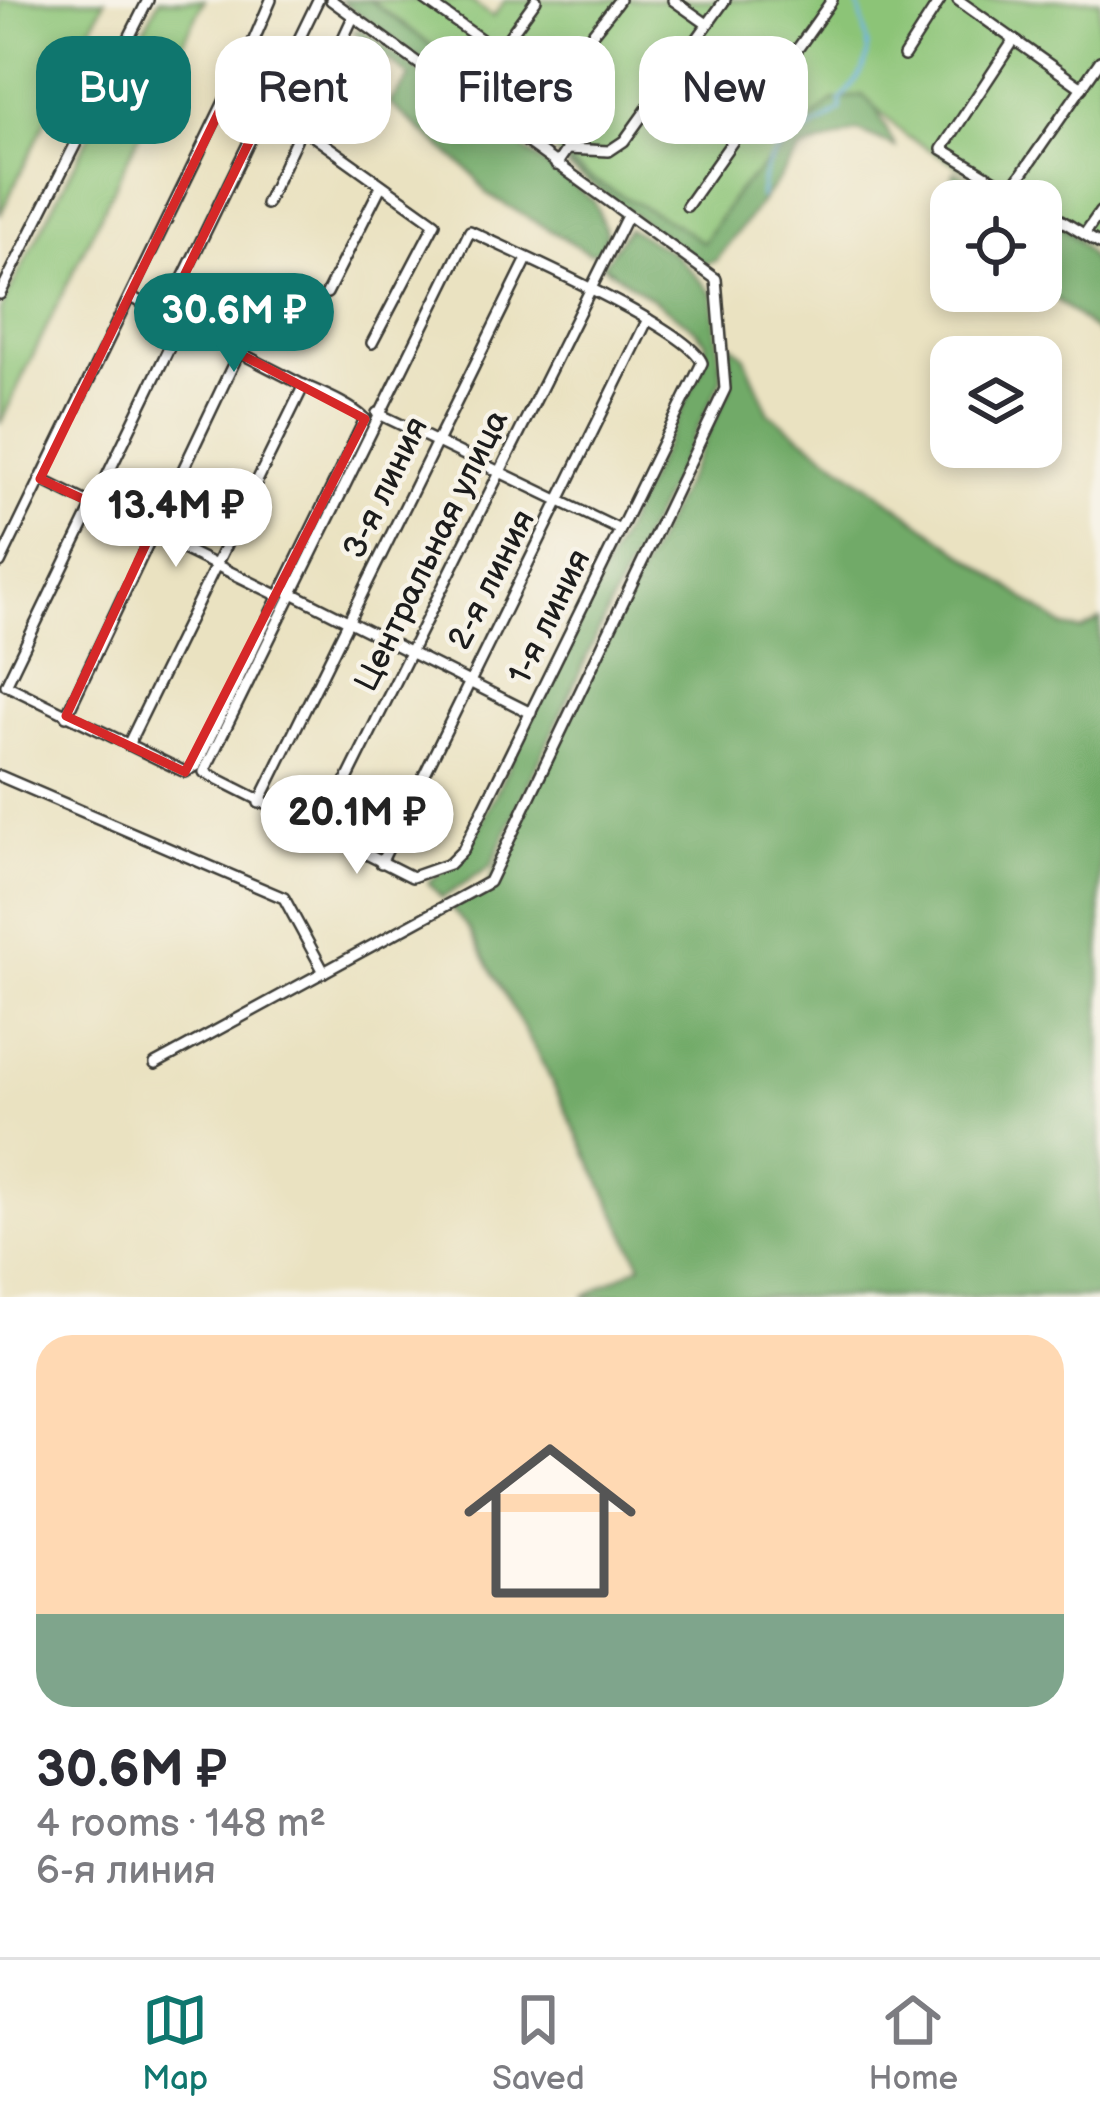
<!DOCTYPE html>
<meta charset="utf-8">
<style>
:root{--surface:#fff;--page:#f2f2f3;--text:#2b2b33;--muted:#7c7c81;--line:#e1e1e2;--accent:#0f766e}
body{margin:0;font-family:"Balsamiq Sans",sans-serif;background:var(--page);color:var(--text);height:100vh;display:flex;flex-direction:column;font-size:45px;white-space:nowrap}
*{box-sizing:border-box;margin:0}
p{font-size:39px;color:var(--muted)}
.icon{flex:none;width:66px;height:66px;fill:none;stroke:currentColor;stroke-width:2;stroke-linecap:round;stroke-linejoin:round}
.map{position:relative;height:1297px;overflow:hidden}
.side{display:flex;flex-direction:column;background:var(--surface);flex:1}
.side>*{flex:none}
.hud{position:absolute;left:36px;top:36px;width:1029px;height:108px;display:flex;gap:24px}
.controls{position:absolute;left:930px;top:180px;display:grid;gap:24px}
.controls a{display:grid;place-items:center;width:132px;height:132px;border-radius:24px;background:var(--surface);box-shadow:0 6px 18px #0003;font-size:60px}
.price{position:absolute;translate:-50% -102px;padding:0 27px;border-radius:42px;background:#fff;color:#222;font-size:39px;line-height:78px;filter:drop-shadow(0 3px 6px #0008)}
.price::after{content:'';position:absolute;left:50%;top:72px;width:36px;height:27px;margin-left:-18px;background:inherit;clip-path:polygon(0 0,100% 0,50% 100%)}
.price.active{background:var(--accent);color:#fff}
ul{padding:0;list-style:none}
li{display:grid;align-content:center;gap:24px;height:636px;padding:0 36px}
li span{display:grid;place-items:center;height:372px;border-radius:36px;color:#555}
li>.icon{margin-inline-start:auto}
span .icon{width:216px;height:216px;fill:#fffc;stroke-width:1}
li b{font-size:51px}
.pill{padding:0 42px;border-radius:36px;background:var(--surface);box-shadow:0 6px 18px #0003;font-size:42px;line-height:108px}
.pill.active{background:var(--accent);color:#fff}
.tabs{display:flex;justify-content:space-around;align-items:center;height:168px;border-top:3px solid var(--line);background:var(--surface);font-size:33px;color:var(--muted)}
.tabs a{display:grid;justify-items:center;gap:6px}
.tabs .active{color:var(--accent)}
.map>svg:first-child{display:block}
.green{fill:#8cc477;stroke:#54704a;stroke-width:3}
.forest{fill:#71aa68;stroke:#466342;stroke-width:3}
.lines{fill:none;stroke-linecap:round;stroke-linejoin:round}
.stream{stroke:#70b3e5;stroke-width:3}
.minor-casing{stroke:#3b3a35;stroke-width:14}
.minor{stroke:#fff;stroke-width:9}
.marked{fill:none;stroke:#d62828;stroke-width:9;stroke-linejoin:round}
.labels{text-anchor:middle;stroke-width:9;stroke-linejoin:round;paint-order:stroke}
.street-label{font-size:33px;fill:#1c1c1c;stroke:#f7f3e8}
</style>
<div class="map">
<svg width="1100" height="1297" viewBox="0 0 1100 1297">
<rect width="100%" height="100%" fill="#f7f3e8"/>
<filter id="ink" filterUnits="userSpaceOnUse"><feTurbulence type="fractalNoise" baseFrequency=".00833" numOctaves="2"/><feDisplacementMap in="SourceGraphic" scale="24" xChannelSelector="R" yChannelSelector="G"/><feConvolveMatrix kernelMatrix="1 2 1 2 8 2 1 2 1" color-interpolation-filters="sRGB"/></filter>
<filter id="wash" filterUnits="userSpaceOnUse"><feTurbulence type="fractalNoise" baseFrequency=".004" numOctaves="4" result="noise"/><feDisplacementMap in="SourceGraphic" scale="48" xChannelSelector="R" yChannelSelector="G"/><feGaussianBlur stdDeviation="2.7" result="paint"/><feColorMatrix in="noise" values="0 0 0 0 0 0 0 0 0 0 0 0 0 0 0 0 0 1.4 0 .05"/><feComposite in="paint" operator="in"/></filter>
<g filter="url(#wash)">
<rect width="100%" height="100%" fill="#eae2c1"/>
<g class="green">
<polygon points="0,0 105,0 0,215"/>
<polygon points="159,0 204,0 0,424 0,310"/>
<path d="M 370,0 L 469,0 L 493,17 L 505,0 L 1100,0 L 1100,251 L 1041,212 L 1041,201 L 1020,201 L 906,136 L 862,95 L 737,192 L 703,244 C 677,223 647,216 620,198 C 576,171 537,138 498,105 L 499,95 Z"/>
</g>
<g class="forest">
<polygon points="340,0 370,0 499,96 498,105 487,107 469,95"/>
<polygon points="363,30 594,201 607,234 599,252 589,253 486,193 473,174 389,103 410,77 352,31"/>
<path d="M 862,95 L 876,108 L 895,147 L 858,131 L 801,150 L 716,261 L 703,264 L 567,167 L 569,163 C 611,196 662,211 703,243 L 737,192 L 832,101 Z"/>
<polygon points="955,171 1013,201 958,201 950,184"/>
<path d="M 1041,215 C 1100,252 1100,260 1100,335 L 1041,287 Z"/>
<polygon points="628,228 675,254 713,294 722,379 618,589 491,866 442,898 428,882 466,854 703,366 706,342 694,328 603,265"/>
<polygon points="730,343 744,355 769,413 1064,627 1081,630 1100,620 1100,1297 583,1297 641,1265 546,1070 469,929 450,907 486,888 730,389"/>
</g>
<g class="lines">
<path class="stream" d="M 761,198 C 762,139 802,143 841,109 L 840,101 C 878,57 870,52 857,0"/>
</g>
</g>
<g filter="url(#ink)">
<g class="lines">
<defs>
<g id="minor">
<polyline points="425,0 554,91"/>
<polyline points="673,0 707,24"/>
<polyline points="958,0 1082,88"/>
<polyline points="1014,40 942,149 1029,201"/>
<polyline points="253,42 271,0"/>
<polyline points="498,52 536,0"/>
<polyline points="904,56 940,0"/>
<polyline points="302,128 435,223 372,343"/>
<polyline points="567,149 609,151 624,141 725,0"/>
<path d="M 556,165 L 567,149 C 528,93 586,46 619,0"/>
<polyline points="1010,191 1100,61"/>
<polyline points="266,204 353,17"/>
<polyline points="687,206 832,0"/>
<polyline points="1041,208 1100,244"/>
<path d="M 470,231 C 511,251 691,329 702,363 L 463,850 L 449,864 L 412,877 L 204,772 Z"/>
<polyline points="1086,232 1100,212"/>
<polyline points="327,293 381,186"/>
<polyline points="0,294 148,0"/>
<path d="M 131,297 C 187,326 243,354 299,383 C 320,393 348,403 365,419 L 196,766 L 185,772 L 6,685 L 181,323"/>
<polyline points="165,315 318,0"/>
<polyline points="377,413 620,530"/>
<polyline points="40,479 279,596"/>
<polyline points="0,563 253,42 289,60"/>
<polyline points="290,592 531,713"/>
<polyline points="66,716 239,352"/>
<polyline points="128,745 304,385"/>
<polyline points="0,776 284,898 324,972"/>
<polyline points="259,803 527,259"/>
<polyline points="320,834 627,216"/>
<polyline points="381,863 648,319"/>
<polyline points="155,1064 489,882 725,389 716,279 331,0"/>
</g>
</defs>
<use href="#minor" class="minor-casing"/>
<use href="#minor" class="minor"/>
</g>
</g>
<path class="marked" d="M 253,42 L 289,60 L 165,315 L 365,419 L 185,772 L 66,716 L 152,531 L 40,479 Z"/>
<g class="labels">
<g class="street-label">
<text transform="translate(384 487) rotate(-64)" y="12">3-я линия</text>
<text transform="translate(430 550) rotate(-64)" y="12">Центральная улица</text>
<text transform="translate(490 579) rotate(-63)" y="12">2-я линия</text>
<text transform="translate(548 616) rotate(-64)" y="12">1-я линия</text>
</g>
</g>
</svg>
<div class="controls">
<a><svg class="icon" aria-label="locate" viewBox="0 0 24 24"><circle cx="12" cy="12" r="6"/><path d="M12 2v4M12 18v4M2 12h4M18 12h4"/></svg></a>
<a><svg class="icon" aria-label="layers" viewBox="0 0 24 24"><path d="M12 4l9 5-9 5-9-5zM3 14l9 5 9-5"/></svg></a>
</div>
<b class="price active" style="left:234px;top:375px">30.6M ₽</b>
<b class="price" style="left:176px;top:570px">13.4M ₽</b>
<b class="price" style="left:357px;top:877px">20.1M ₽</b>
<div class="hud">
<a class="pill active">Buy</a>
<a class="pill">Rent</a>
<a class="pill">Filters</a>
<a class="pill">New</a>
</div>
</div>
<section class="side">
<ul>
<li><span style="background:linear-gradient(#ffd9b3 75%,#7fa58c 0)"><svg class="icon" aria-label="home" viewBox="0 0 24 24"><path d="M3 11l9-7 9 7M6 9v11h12V9"/></svg></span><div><b>30.6M ₽</b><p>4 rooms · 148 m²</p><p>6-я линия</p></div></li>
</ul>
</section>
<nav class="tabs">
<a class="active"><svg class="icon" aria-label="map" viewBox="0 0 24 24"><path d="M3 6l6-2 6 2 6-2v14l-6 2-6-2-6 2zM9 4v14M15 6v14"/></svg>Map</a>
<a><svg class="icon" aria-label="saved" viewBox="0 0 24 24"><path d="M7 4h10v16l-5-4-5 4z"/></svg>Saved</a>
<a><svg class="icon" aria-label="home" viewBox="0 0 24 24"><path d="M3 11l9-7 9 7M6 9v11h12V9"/></svg>Home</a>
</nav>
